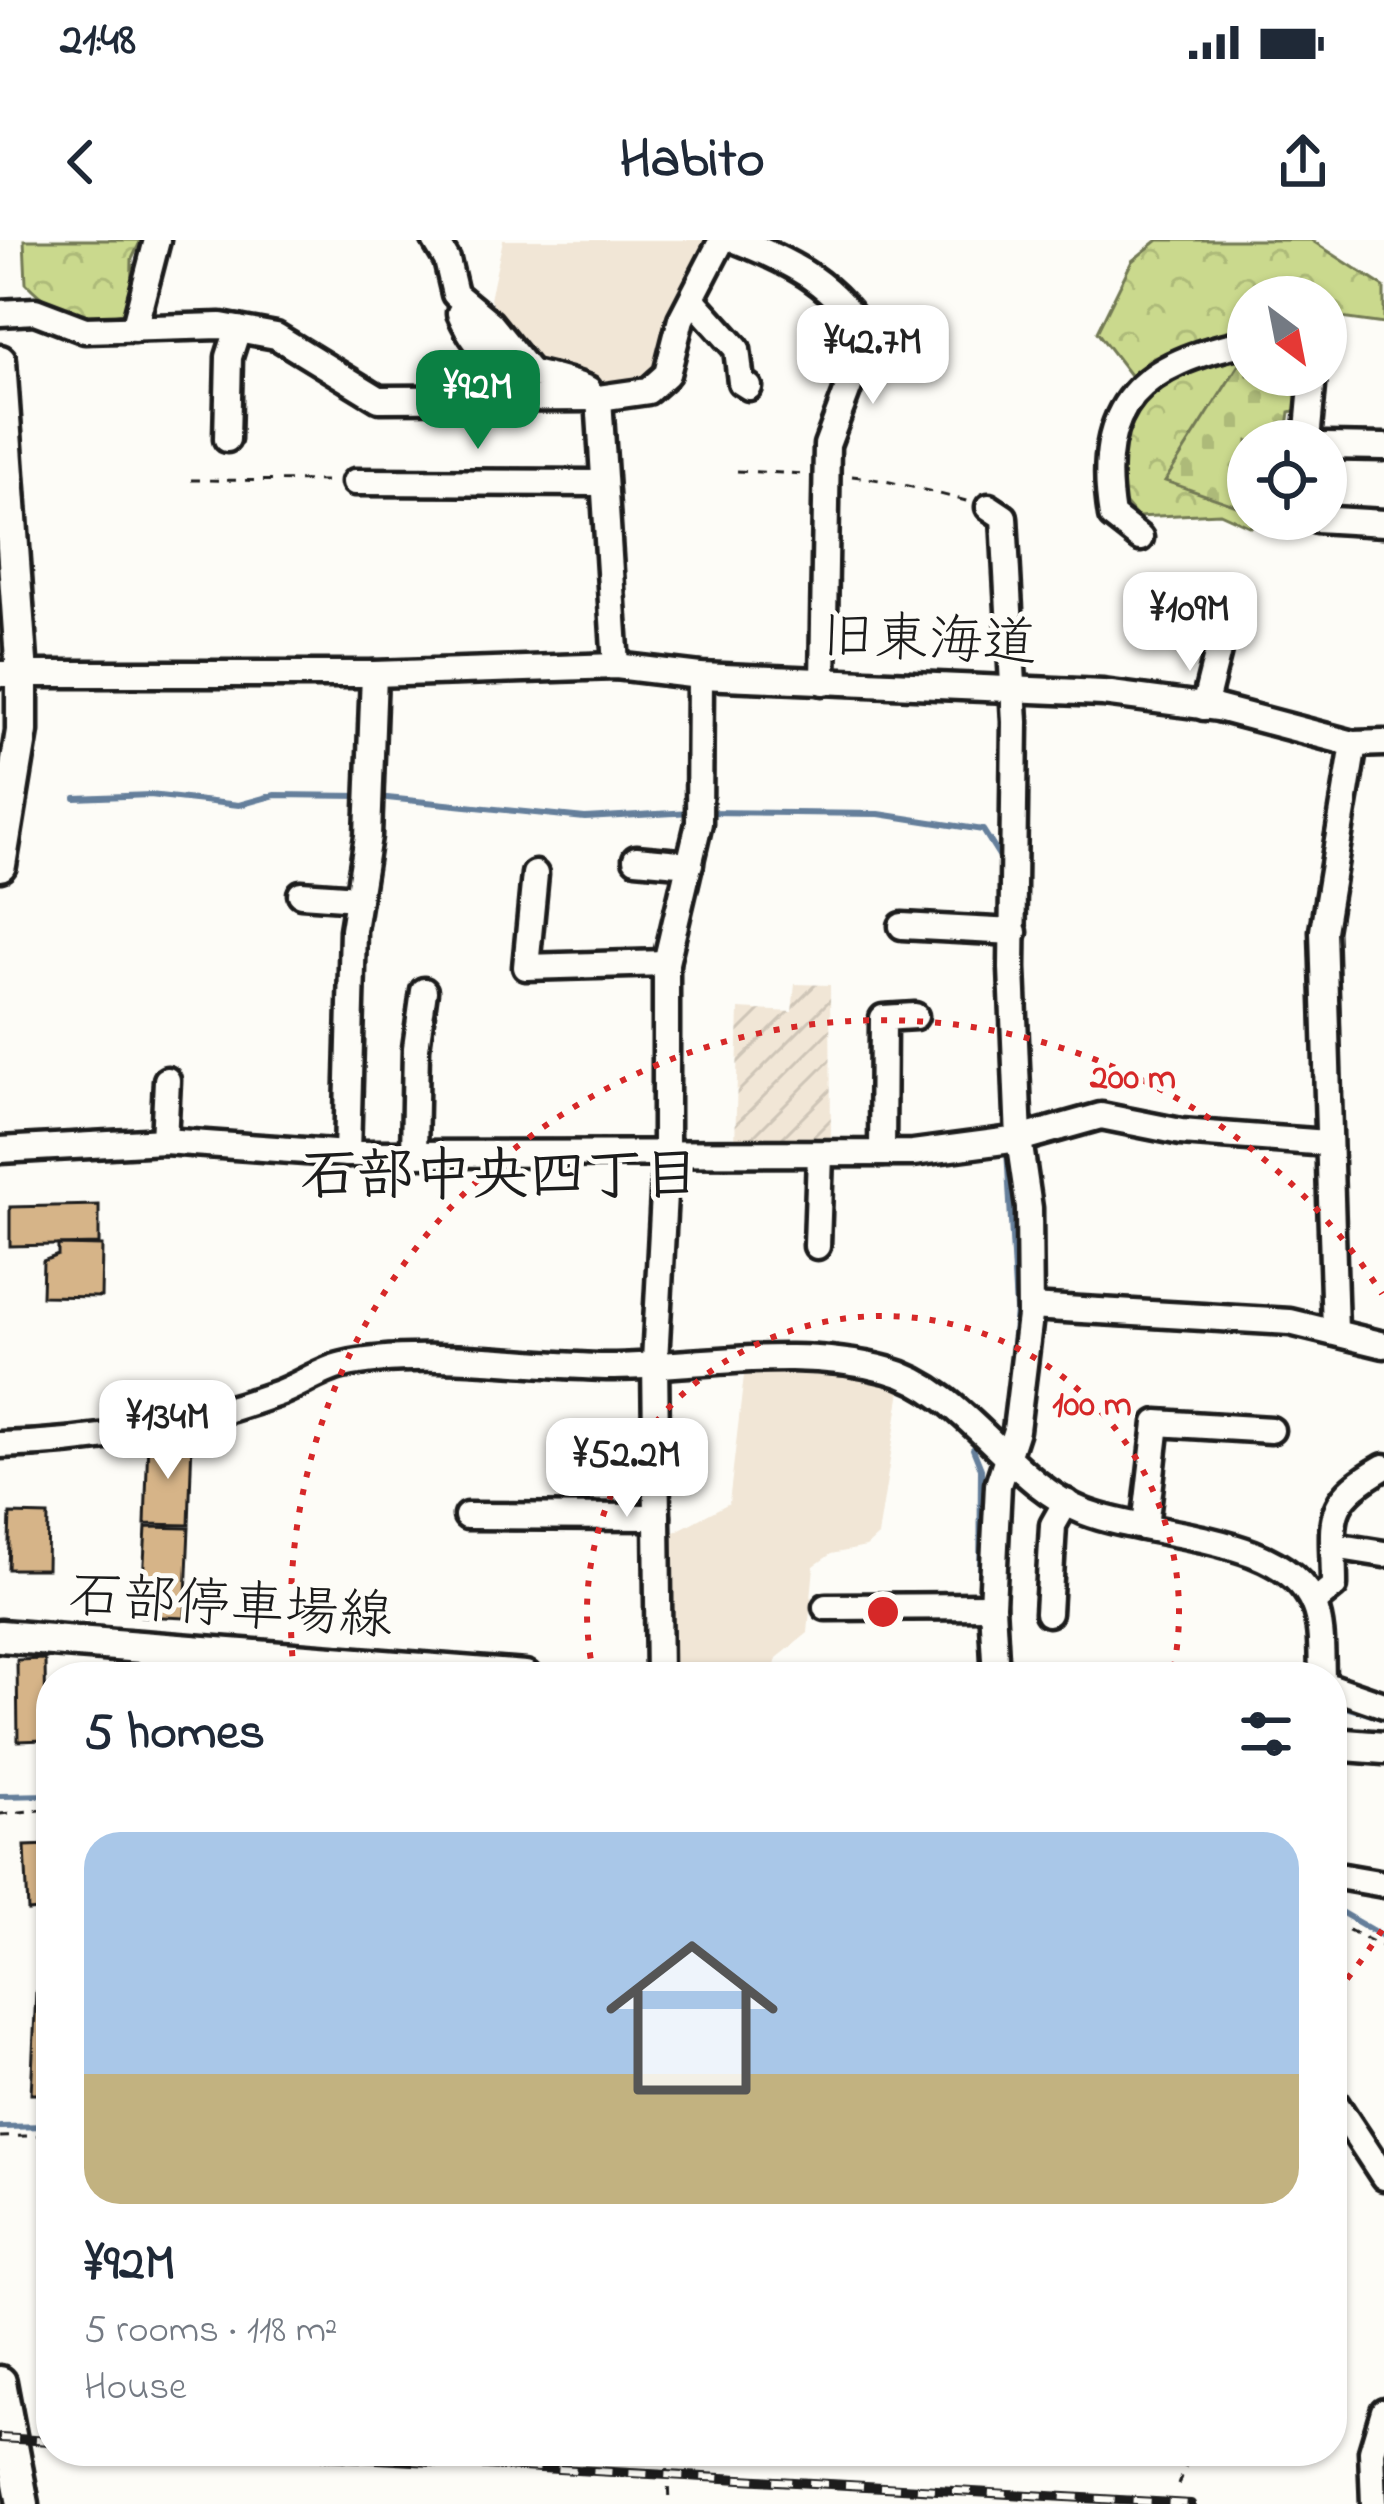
<!DOCTYPE html>
<meta charset="utf-8">
<style>
:root{--surface:#fff;--page:#f6f6f7;--text:#1f2937;--muted:#747a83;--line:#e0e1e3;--accent:#0b8043}
body{margin:0;font-family:"Indie Flower","Klee One",sans-serif;background:var(--page);color:var(--text);height:100vh;display:flex;flex-direction:column;font-size:45px;white-space:nowrap}
*{box-sizing:border-box;margin:0}
p{font-size:39px;color:var(--muted)}
.icon{flex:none;width:66px;height:66px;fill:none;stroke:currentColor;stroke-width:2;stroke-linecap:round;stroke-linejoin:round}
.map{position:relative;flex:1;overflow:hidden}
.side{position:absolute;left:36px;top:1422px;width:1311px;height:804px;display:flex;flex-direction:column;background:var(--surface);border-radius:48px;box-shadow:0 3px 9px #0004}
.side>*{flex:none}
.needle{width:78px;rotate:148deg}
.fabs{position:absolute;left:1227px;top:36px;display:grid;gap:24px}
.fabs a{display:grid;place-items:center;width:120px;height:120px;border-radius:50%;background:var(--surface);box-shadow:0 3px 9px #0004;font-size:60px}
.price{position:absolute;translate:-50% -102px;padding:0 27px;border-radius:24px;background:#fff;color:#222;font-size:39px;line-height:78px;filter:drop-shadow(0 3px 6px #0008)}
.price::after{content:'';position:absolute;left:50%;top:72px;width:36px;height:27px;margin-left:-18px;background:inherit;clip-path:polygon(0 0,100% 0,50% 100%)}
.price.current{background:var(--accent);color:#fff}
ul{padding:0;list-style:none}
li{display:grid;align-content:center;gap:24px;height:636px;padding:0 48px}
li+li{border-top:3px solid var(--line)}
li span{display:grid;place-items:center;height:372px;border-radius:36px;color:#555}
li>.icon{margin-inline-start:auto}
span .icon{width:216px;height:216px;fill:#fffc;stroke-width:1}
li b{font-size:51px}
h2{display:flex;justify-content:space-between;align-items:center;height:144px;padding:0 48px;font-size:51px}
.status{display:flex;justify-content:space-between;align-items:center;height:84px;padding:0 60px;background:var(--surface);direction:ltr}
.status svg{height:33px;fill:currentColor}
header{display:flex;justify-content:space-between;align-items:center;height:156px;padding:0 48px;background:var(--surface);font-size:54px;font-weight:700}
.map>svg:first-child{display:block}
.built{fill:#f1e6d6}
.industrial{fill:url(#industrial-furrows)}
.forest{fill:url(#forest-crowns);stroke:#737a54;stroke-width:3}
.cemetery{fill:url(#cemetery-stones);stroke:#737a54;stroke-width:3}
.lines{fill:none;stroke-linecap:round;stroke-linejoin:round}
.stream{stroke:#657f9b;stroke-width:6}
.building{fill:#d6b488;stroke:#1c1c1c;stroke-width:3}
.minor-casing{stroke:#1c1c1c;stroke-width:33}
.major-casing{stroke:#1c1c1c;stroke-width:39}
.path{stroke:#1c1c1c;stroke-width:3;stroke-dasharray:9 9;stroke-linecap:butt}
.minor{stroke:#fdfcf7;stroke-width:24}
.major{stroke:#fdfcf7;stroke-width:30}
.rail-casing{stroke:#1c1c1c;stroke-width:10}
.rail{stroke:#fdfcf7;stroke-width:6;stroke-dasharray:18;stroke-linecap:butt}
.ring{fill:none;stroke:#d62828;stroke-width:6;stroke-dasharray:6 12}
.labels{text-anchor:middle;stroke-width:10;stroke-linejoin:round;paint-order:stroke}
.street-label{font-size:54px;fill:#1c1c1c;stroke:#fdfcf7}
.neighbourhood-label{font-size:57px;font-weight:bold;fill:#1c1c1c;stroke:#fdfcf7}
.centre{fill:#d62828;stroke:#fdfcf7;stroke-width:6}
.ring-label{font-size:36px;text-anchor:middle;font-weight:bold;fill:#d62828;stroke:#fdfcf7;stroke-width:10;stroke-linejoin:round;paint-order:stroke}
</style>
<div class="status"><b>21:48</b><svg viewBox="0 0 49 12"><path d="M0 12V9h3v3zM5 12V6h3v6zM10 12V3h3v9zM15 12V0h3v12zM26 1h20v11H26zM47 4h2v5h-2z"/></svg></div>
<header><svg class="icon" aria-label="back" viewBox="0 0 24 24"><path d="M15 5l-7 7 7 7"/></svg>Habito<svg class="icon" aria-label="share" viewBox="0 0 24 24"><path d="M12 15V3M7 8l5-5 5 5M5 13v7h14v-7"/></svg></header>
<div class="map">
<svg width="1384" height="2264" viewBox="0 0 1384 2264">
<defs>
<pattern id="industrial-furrows" width="10" height="10" patternUnits="userSpaceOnUse" patternTransform="scale(3)"><rect width="10" height="10" fill="#f1e6d6"/><path d="M-1 1l2-2M0 10L10 0M9 11l2-2" fill="none" stroke="#cec5b7"/></pattern>
<pattern id="forest-crowns" width="20" height="18" patternUnits="userSpaceOnUse" patternTransform="scale(3)"><rect width="20" height="18" fill="#cad98d"/><path d="M2 6a3 3 0 1 1 6 0M12 15a3 3 0 1 1 6 0" fill="none" stroke="#adba79"/></pattern>
<pattern id="cemetery-stones" width="16" height="16" patternUnits="userSpaceOnUse" patternTransform="scale(3)"><rect width="16" height="16" fill="#cad98d"/><path d="M2 7V4a2 2 0 0 1 4 0v3zM10 15v-3a2 2 0 0 1 4 0v3z" fill="#adba79"/></pattern>
</defs>
<rect width="100%" height="100%" fill="#fdfcf7"/>
<filter id="ink" filterUnits="userSpaceOnUse"><feTurbulence type="fractalNoise" baseFrequency=".00833" numOctaves="2"/><feDisplacementMap in="SourceGraphic" scale="24" xChannelSelector="R" yChannelSelector="G"/><feConvolveMatrix kernelMatrix="1 2 1 2 8 2 1 2 1" color-interpolation-filters="sRGB"/></filter>
<g filter="url(#ink)">
<g class="built">
<polygon points="503,0 704,0 671,74 662,127 641,145 606,149 551,134 519,113 490,59"/>
<polygon points="745,1127 877,1136 902,1144 878,1296 866,1307 831,1314 814,1326 808,1393 777,1418 772,1437 665,1437 665,1297 729,1263"/>
</g>
<polygon class="industrial" points="795,744 830,745 831,906 735,905 739,769 792,772"/>
<g class="forest">
<path d="M 24,0 L 141,0 L 132,19 L 131,71 C 86,83 58,77 26,43 Z"/>
<polygon points="1158,0 1311,0 1384,47 1384,84 1326,76 1326,57 1248,57 1248,65 1238,64 1248,279 1258,279 1251,287 1220,273 1137,277 1099,232 1133,139 1097,92 1132,21"/>
</g>
<polygon class="cemetery" points="1245,115 1248,135 1287,135 1305,168 1290,172 1286,201 1248,201 1248,270 1165,241"/>
<g class="lines">
<g class="stream">
<polyline points="377,557 585,578 692,572"/>
<polyline points="75,558 150,555 239,565 275,555 363,556"/>
<polyline points="705,572 879,574 983,590 1003,622"/>
<polyline points="1003,801 1006,896"/>
<polyline points="1007,909 1016,1070 1009,1153"/>
<polyline points="980,1357 981,1229 973,1209 982,1202"/>
<polyline points="981,1376 982,1437"/>
<polyline points="1339,1465 1384,1479"/>
<polyline points="0,1556 51,1555"/>
<polyline points="1332,1667 1384,1697"/>
<polyline points="0,1887 51,1886"/>
</g>
</g>
<g class="building">
<polygon points="99,965 99,1004 10,1006 10,967"/>
<polygon points="58,1005 102,1006 101,1057 42,1056 43,1021 58,1015"/>
<polygon points="148,1199 192,1200 189,1285 145,1284"/>
<polygon points="10,1274 48,1275 47,1329 8,1329"/>
<polygon points="146,1287 189,1288 185,1378 141,1376"/>
<polygon points="45,1419 46,1500 18,1501 17,1420"/>
<polygon points="168,1428 245,1434 245,1437 168,1437"/>
<polygon points="51,1605 48,1669 28,1671 25,1606"/>
<polygon points="36,1752 51,1752 51,1854 31,1854"/>
</g>
<g class="lines">
<defs>
<g id="minor">
<polyline points="435,0 447,20 455,54 490,83 529,131"/>
<path d="M 736,0 C 794,23 835,44 867,98 L 827,205 L 823,442"/>
<polyline points="692,59 737,109 741,142 749,147"/>
<polyline points="0,73 35,71 85,90 221,86 276,96 379,159 599,158 648,151 667,134 681,79 722,0"/>
<path d="M 460,73 C 490,143 529,124 588,149"/>
<polyline points="134,89 157,0"/>
<polyline points="599,158 616,426"/>
<polyline points="227,199 229,117 238,89"/>
<polyline points="1307,201 1313,135"/>
<polyline points="1326,206 1384,207"/>
<polyline points="355,242 601,243"/>
<polyline points="989,267 1004,277 1015,482 1012,728 1019,899 1029,968 1030,1076 1016,1190 998,1245 992,1366 996,1437"/>
<polyline points="1316,279 1384,283"/>
<path d="M 1140,298 L 1112,276 C 1094,163 1142,123 1248,102"/>
<polyline points="0,434 374,434 616,426 700,436 1103,453 1218,468 1354,504 1384,503"/>
<polyline points="1204,467 1221,399"/>
<polyline points="636,619 690,624"/>
<polyline points="535,634 526,727 666,723"/>
<polyline points="301,654 358,658"/>
<polyline points="902,686 1014,692"/>
<polyline points="164,901 167,840"/>
<polyline points="0,910 164,901 347,914 913,913 1019,899 1101,876 1181,892 1328,903"/>
<polyline points="882,913 883,778 915,776"/>
<polyline points="347,914 353,690 368,596 374,434"/>
<polyline points="414,915 416,808 424,751"/>
<polyline points="817,1006 820,914"/>
<polyline points="1030,1067 1290,1082 1384,1105"/>
<polyline points="1335,1091 1323,691 1354,504"/>
<path d="M 0,1205 C 93,1203 188,1185 276,1154 C 299,1146 320,1130 343,1125 C 418,1108 527,1126 606,1127 C 701,1127 792,1105 887,1130 C 967,1151 1008,1242 1085,1272 C 1148,1297 1285,1294 1314,1365 C 1323,1387 1321,1414 1322,1437"/>
<polyline points="467,1276 657,1277"/>
<polyline points="1145,1287 1157,1183 1271,1190"/>
<polyline points="1334,1306 1384,1314"/>
<path d="M 1313,1363 L 1334,1346 C 1334,1279 1321,1263 1384,1227"/>
<polyline points="826,1367 992,1366"/>
<polyline points="1048,1373 1053,1285 1066,1262"/>
<polyline points="659,1437 655,1121 666,917 666,723 699,583 700,436"/>
<polyline points="1332,1447 1384,1465"/>
<polyline points="1332,1635 1384,1644"/>
<polyline points="1332,1858 1384,1937"/>
<polyline points="1374,2264 1372,2211 1384,2171"/>
</g>
<g id="major">
<polyline points="0,121 22,435 22,491 0,625"/>
<polyline points="0,1396 525,1437"/>
<polyline points="1332,1504 1384,1508"/>
<polyline points="0,2142 23,2264"/>
</g>
</defs>
<use href="#minor" class="minor-casing"/>
<use href="#major" class="major-casing"/>
<g class="path">
<polyline points="737,231 806,234"/>
<path d="M 852,236 C 890,240 932,252 970,262"/>
<polyline points="191,240 335,241"/>
<polyline points="0,1574 51,1569"/>
<polyline points="1332,1682 1384,1707"/>
<polyline points="0,1897 51,1895"/>
<polyline points="667,2211 669,2264"/>
<polyline points="670,2211 698,2215 752,2211"/>
<polyline points="1179,2245 1191,2211"/>
</g>
<use href="#minor" class="minor"/>
<use href="#major" class="major"/>
<defs>
<g id="rail">
<polyline points="0,2198 51,2201"/>
<polyline points="234,2211 1191,2264"/>
</g>
</defs>
<use href="#rail" class="rail-casing"/>
<use href="#rail" class="rail"/>
</g>
</g>
<g class="ring">
<path d="M594 1436A296 296 0 1 1 1172 1436"/>
<path d="M1382 1690A592 592 0 0 1 1333 1756M294 1434A592 592 0 0 1 1382 1054"/>
</g>
<g class="labels">
<g class="street-label">
<text transform="translate(929 397) rotate(2)" y="19">旧東海道</text>
<text transform="translate(231 1363) rotate(4)" y="19">石部停車場線</text>
</g>
<g class="neighbourhood-label">
<text x="500" y="953">石部中央四丁目</text>
</g>
</g>
<circle cx="883" cy="1372" r="18" class="centre"/>
<g class="ring-label">
<text x="1133" y="848">200 m</text>
<text x="1092" y="1175">100 m</text>
</g>
</svg>
<div class="fabs">
<a><svg class="needle" viewBox="-14 -14 28 28"><path d="M0-13l5 13h-10z" fill="#e53935"/><path d="M0 13l5-13h-10z" fill="#747a83"/></svg></a>
<a><svg class="icon" aria-label="locate" viewBox="0 0 24 24"><circle cx="12" cy="12" r="6"/><path d="M12 2v4M12 18v4M2 12h4M18 12h4"/></svg></a>
</div>
<b class="price" style="left:873px;top:167px">¥42.7M</b>
<b class="price current" style="left:478px;top:212px">¥92M</b>
<b class="price" style="left:1190px;top:434px">¥109M</b>
<b class="price" style="left:168px;top:1242px">¥134M</b>
<b class="price" style="left:627px;top:1280px">¥52.2M</b>
<section class="side">
<h2>5 homes<svg class="icon" aria-label="filters" viewBox="0 0 24 24"><path d="M4 7h16M4 17h16"/><circle cx="9" cy="7" r="2"/><circle cx="15" cy="17" r="2"/></svg></h2>
<ul>
<li><span style="background:linear-gradient(#a9c7e8 65%,#c2b280 0)"><svg class="icon" aria-label="home" viewBox="0 0 24 24"><path d="M3 11l9-7 9 7M6 9v11h12V9"/></svg></span><div><b>¥92M</b><p>5 rooms · 118 m²</p><p>House</p></div></li>
</ul>
</section>
</div>
